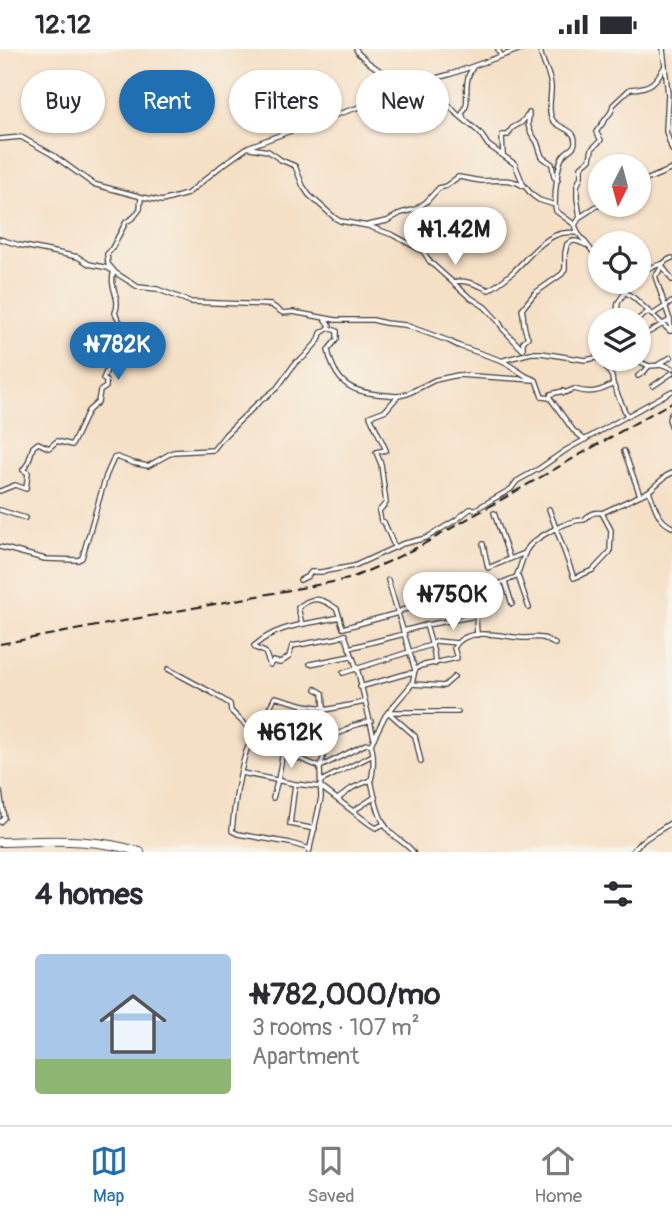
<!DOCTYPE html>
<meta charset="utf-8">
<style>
:root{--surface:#fff;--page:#f7f7f7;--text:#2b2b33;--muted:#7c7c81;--line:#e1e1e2;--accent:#1f6fb2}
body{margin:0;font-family:Pangolin,sans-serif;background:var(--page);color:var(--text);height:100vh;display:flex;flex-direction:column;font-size:26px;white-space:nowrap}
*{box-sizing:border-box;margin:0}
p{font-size:23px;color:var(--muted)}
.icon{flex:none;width:38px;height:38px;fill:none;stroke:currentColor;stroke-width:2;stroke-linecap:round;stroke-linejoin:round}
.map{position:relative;height:803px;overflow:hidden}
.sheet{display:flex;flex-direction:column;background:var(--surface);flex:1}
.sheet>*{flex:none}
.top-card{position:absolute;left:21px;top:21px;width:630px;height:63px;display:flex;gap:14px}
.needle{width:46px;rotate:186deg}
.controls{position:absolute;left:588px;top:105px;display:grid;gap:14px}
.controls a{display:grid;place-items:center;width:63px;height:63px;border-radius:50%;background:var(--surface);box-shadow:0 2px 5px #0004;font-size:35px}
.price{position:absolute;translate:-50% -60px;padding:0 16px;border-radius:24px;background:#fff;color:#222;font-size:23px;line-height:46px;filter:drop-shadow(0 2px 4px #0008)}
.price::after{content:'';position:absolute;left:50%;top:42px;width:21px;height:16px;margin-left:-10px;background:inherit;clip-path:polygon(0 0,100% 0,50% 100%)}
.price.on{background:var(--accent);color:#fff}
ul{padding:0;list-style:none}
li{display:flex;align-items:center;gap:21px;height:175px;padding:0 35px}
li+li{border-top:2px solid var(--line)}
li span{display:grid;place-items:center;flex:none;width:196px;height:140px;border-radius:7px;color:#555}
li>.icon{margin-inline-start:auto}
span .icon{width:84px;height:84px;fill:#fffc;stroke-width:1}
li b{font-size:30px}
h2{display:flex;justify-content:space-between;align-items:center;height:84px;padding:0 35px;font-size:30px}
.tag{padding:0 24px;border-radius:32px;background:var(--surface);box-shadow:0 2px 5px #0004;font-size:24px;line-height:63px}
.tag.on{background:var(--accent);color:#fff}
.status{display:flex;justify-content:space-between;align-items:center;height:49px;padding:0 35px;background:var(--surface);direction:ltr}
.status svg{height:19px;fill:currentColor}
.menu{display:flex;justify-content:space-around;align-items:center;height:98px;border-top:2px solid var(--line);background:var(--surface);font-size:19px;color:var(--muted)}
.menu a{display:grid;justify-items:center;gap:4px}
.menu .on{color:var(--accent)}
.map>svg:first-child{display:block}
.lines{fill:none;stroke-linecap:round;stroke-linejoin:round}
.street-casing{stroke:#3d3935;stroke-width:6}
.highway-casing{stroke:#3d3935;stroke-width:10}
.street{stroke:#fff;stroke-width:3.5}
.highway{stroke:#fff;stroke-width:8}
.rail{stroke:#1c1c1c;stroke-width:2;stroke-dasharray:10 5;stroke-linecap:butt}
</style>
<div class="status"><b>12:12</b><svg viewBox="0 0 49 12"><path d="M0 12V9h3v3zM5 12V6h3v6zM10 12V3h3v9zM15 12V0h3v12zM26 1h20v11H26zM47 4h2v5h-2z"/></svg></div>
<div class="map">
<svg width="672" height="803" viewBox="0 0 672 803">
<rect width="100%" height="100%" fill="#f7f3e8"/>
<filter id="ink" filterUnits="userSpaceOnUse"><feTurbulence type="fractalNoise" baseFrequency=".0143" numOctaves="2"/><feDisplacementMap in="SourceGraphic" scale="14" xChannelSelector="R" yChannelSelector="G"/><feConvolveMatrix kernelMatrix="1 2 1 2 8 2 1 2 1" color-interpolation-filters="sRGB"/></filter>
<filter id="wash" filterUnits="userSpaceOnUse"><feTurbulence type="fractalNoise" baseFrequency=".00686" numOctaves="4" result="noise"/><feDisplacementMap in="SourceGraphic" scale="28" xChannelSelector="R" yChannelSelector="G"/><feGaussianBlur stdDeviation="1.57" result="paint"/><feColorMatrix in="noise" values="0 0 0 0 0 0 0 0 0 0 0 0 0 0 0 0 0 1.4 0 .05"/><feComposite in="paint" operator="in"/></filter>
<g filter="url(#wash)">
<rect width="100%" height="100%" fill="#f5dfc5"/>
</g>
<g filter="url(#ink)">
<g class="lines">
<defs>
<g id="street">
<polyline points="356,0 358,4 369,14 385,25 394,35 405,40"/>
<polyline points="498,0 501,7"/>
<path d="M 540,0 C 541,12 550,24 551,36 C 552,47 547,60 552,70 C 558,80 574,79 575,91 C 576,100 568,100 563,107 C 557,116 555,144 555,156"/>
<polyline points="663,0 668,45 666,82 672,101"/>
<polyline points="411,40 431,44 448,55 455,63 480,84 488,96 515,115 523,135 532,146 539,151 555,156 556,162 575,176 578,184 600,212"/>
<polyline points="529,64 528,76 531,84 537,93 542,108 552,115 554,128 558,131"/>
<path d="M 464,70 L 462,65 C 471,52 464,43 468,29 C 468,26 472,20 473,18"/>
<polyline points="0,90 21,88 53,106 93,135 142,148 162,152 187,145 220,118 248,98 317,72 387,49 429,31 451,25 521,0"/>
<polyline points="250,99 268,102 281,111 295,117 303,137 309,146 335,169 340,172 368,177 393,186 423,202 430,213 468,247 485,258 499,273 503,280 523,301"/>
<polyline points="503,106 502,86 508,86 512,79 521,74 527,67"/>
<polyline points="639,134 672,120"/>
<path d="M 580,168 L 577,149 L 577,137 L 581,127 L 581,118 L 590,110 L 592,100 L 601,91 L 596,83 L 611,63 L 613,56 L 630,40 C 651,39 655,34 665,17"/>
<path d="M 368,176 L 387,172 L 401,164 L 416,160 L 426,153 L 439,139 L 446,137 L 458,128 C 466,129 474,131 482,132 C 496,132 511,128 523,137"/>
<polyline points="575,176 580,168 600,155"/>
<polyline points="0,190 19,196 78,208 89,215 108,219 138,238 157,240 191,253 271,256 283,264 293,263 336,271 373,271 385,274 405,276 449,292 459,297 503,312 526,327 536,331 542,348 550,349 573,381 585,391"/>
<polyline points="639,222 661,215 672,231"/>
<path d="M 453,233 C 466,230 477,236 489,241 C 497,236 508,228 515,221 C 527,209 540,193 556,186 C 563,183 571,183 578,184"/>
<polyline points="618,233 625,243 634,249 670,282"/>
<polyline points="652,266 672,253"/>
<path d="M 325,271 L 330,276 L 329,279 L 337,282 L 337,290 L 328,301 C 337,344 361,344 398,347"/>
<polyline points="616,271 618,254 625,243"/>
<polyline points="637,271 648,263"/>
<path d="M 671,282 L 670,271 L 655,227 C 664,220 657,215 672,209"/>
<polyline points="639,289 670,271"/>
<path d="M 523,300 L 523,293 L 528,288 C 522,278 525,271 522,260 L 535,244 L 562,225 L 565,220 L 565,204 L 567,195 C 574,189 579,193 586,196"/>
<path d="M 504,311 L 531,304 L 541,304 L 585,311 L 596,309 L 602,311 L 612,328 L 613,335 C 600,343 589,345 574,340 L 564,344 L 563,342 L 551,345 L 550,349"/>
<polyline points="659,315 671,308"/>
<polyline points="607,320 617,314 634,310 649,317 664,316 672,319"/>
<polyline points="638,327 644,323 649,317"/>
<polyline points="613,335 627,367"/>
<polyline points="653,337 672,324"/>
<polyline points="672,363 669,370 672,379"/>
<polyline points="624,402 640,446"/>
<path d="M 0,442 L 15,436 L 26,440 L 28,424 L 23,421 L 28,414 L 33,398 L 38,394 L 49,399 L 57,392 L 72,396 L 88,362 L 98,353 L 100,342 L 106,338 L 106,332 L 103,330 L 109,316 L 120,273 L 115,264 C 122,248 108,239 114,222 L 108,215 L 107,205 L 111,201 L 126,173 L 134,168 L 140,160 L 141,149"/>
<path d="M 649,442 C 655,457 657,471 672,478"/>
<polyline points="549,460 574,529 593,521 610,503 611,481 602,464"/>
<polyline points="0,461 25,469"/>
<polyline points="494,464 510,510"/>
<polyline points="483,495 488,519 525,504"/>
<polyline points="0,498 45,510 78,511 82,509 106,427 114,409 117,408 133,414 148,417 173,403 213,401 225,386 258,354 277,339 296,313 303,309 319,291 321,284 329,279"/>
<polyline points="395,499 384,473 381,472 379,462 386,454 381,415 376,403 386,401 370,367 386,361 398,347 407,345 435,331 458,326 534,331"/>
<polyline points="518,527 529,559"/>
<polyline points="300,531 308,527 311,523 321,523 354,517 402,495 426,489 456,471 470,460 476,460 511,440 517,432 540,419 566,401 672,342"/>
<path d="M 388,531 L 415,621 L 412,635 L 385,667 L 371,695 C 374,705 374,721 371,731 C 375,749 378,771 391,784 C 398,791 407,795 413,803"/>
<polyline points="505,533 512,555"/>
<polyline points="475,545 481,563 476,567 477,586"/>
<path d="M 340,568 C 308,576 280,574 254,597 L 255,599 L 265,603 L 270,616 L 273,612 L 280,614 L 289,608 L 292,597 L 337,589 L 345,586"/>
<path d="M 302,575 L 298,559 C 312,546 322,549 337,560 L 343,579"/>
<polyline points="426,576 434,604 435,615"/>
<path d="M 343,579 L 398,564 L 402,561 L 466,548 L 516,528 C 520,520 522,510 526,502 C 532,489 570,470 584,471 C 589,465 594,462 602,464 L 649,442 L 666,427 L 672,424"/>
<polyline points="403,582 426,576 476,567"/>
<polyline points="345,586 358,623 374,689"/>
<polyline points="349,599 404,585"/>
<polyline points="310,615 351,607"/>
<path d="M 168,620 L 211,643 L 230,655 L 231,662 L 252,682 C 253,690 249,695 246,703 C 239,726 234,758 232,782 L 238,785 L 290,794 L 310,800"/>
<path d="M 415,621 L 420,617 L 457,609 L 454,599 C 466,576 503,588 523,589 C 530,589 540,587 546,590 C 549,592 552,594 555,595"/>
<polyline points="343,624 431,596 436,592 457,594"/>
<polyline points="412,635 444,637 454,628"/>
<polyline points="360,638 409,624 414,624"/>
<polyline points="304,656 275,648 263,672 326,689 345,682 352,677 371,672"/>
<polyline points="325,661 365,653"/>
<polyline points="252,690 320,718 366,695 371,695"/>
<path d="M 299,709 C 304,691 303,674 304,656 L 325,659"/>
<polyline points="421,713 415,687 388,663 458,663"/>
<polyline points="242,724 295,735 321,738 371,776 376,779 384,775"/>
<polyline points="278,731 283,702"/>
<polyline points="321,732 373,706"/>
<polyline points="295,735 290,775 315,780"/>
<polyline points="0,743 4,769 0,773"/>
<polyline points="273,749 278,730"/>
<polyline points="338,750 352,739 371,731"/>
<polyline points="353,762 375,748"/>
<polyline points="309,803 321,749 320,718 323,709 326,684 323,644 316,640"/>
<path d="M 632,803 C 642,789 658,783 672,773"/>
</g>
<path id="highway" d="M 0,793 C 47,792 95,788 140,803"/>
</defs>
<use href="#street" class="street-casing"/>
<use href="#highway" class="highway-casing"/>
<use href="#street" class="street"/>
<use href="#highway" class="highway"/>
<polyline class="rail" points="0,595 349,530 388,513 422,496 672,353"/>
</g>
</g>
</svg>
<div class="controls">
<a><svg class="needle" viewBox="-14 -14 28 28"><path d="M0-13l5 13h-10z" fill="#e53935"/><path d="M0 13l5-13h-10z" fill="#7c7c81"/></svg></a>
<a><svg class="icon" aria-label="locate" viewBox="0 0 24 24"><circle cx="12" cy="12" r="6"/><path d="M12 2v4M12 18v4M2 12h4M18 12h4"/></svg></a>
<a><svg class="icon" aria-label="layers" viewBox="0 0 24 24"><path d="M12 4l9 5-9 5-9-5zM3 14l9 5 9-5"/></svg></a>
</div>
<b class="price" style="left:455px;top:218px">₦1.42M</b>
<b class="price on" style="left:118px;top:333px">₦782K</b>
<b class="price" style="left:453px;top:583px">₦750K</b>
<b class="price" style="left:291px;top:721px">₦612K</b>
<div class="top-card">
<a class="tag">Buy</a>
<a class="tag on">Rent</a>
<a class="tag">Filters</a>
<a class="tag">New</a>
</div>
</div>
<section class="sheet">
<h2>4 homes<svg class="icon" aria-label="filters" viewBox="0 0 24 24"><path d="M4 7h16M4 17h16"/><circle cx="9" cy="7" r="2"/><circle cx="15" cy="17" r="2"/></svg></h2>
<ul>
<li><span style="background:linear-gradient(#a9c7e8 75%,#8fb573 0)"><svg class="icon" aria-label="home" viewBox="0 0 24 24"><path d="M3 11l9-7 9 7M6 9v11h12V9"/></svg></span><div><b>₦782,000/mo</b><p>3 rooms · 107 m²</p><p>Apartment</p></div></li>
</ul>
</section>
<nav class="menu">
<a class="on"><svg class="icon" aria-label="map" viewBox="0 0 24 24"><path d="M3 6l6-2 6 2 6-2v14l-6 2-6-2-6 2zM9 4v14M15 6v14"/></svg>Map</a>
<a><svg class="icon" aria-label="saved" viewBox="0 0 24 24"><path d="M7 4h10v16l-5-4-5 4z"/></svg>Saved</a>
<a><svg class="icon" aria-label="home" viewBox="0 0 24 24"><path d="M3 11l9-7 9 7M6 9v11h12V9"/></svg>Home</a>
</nav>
